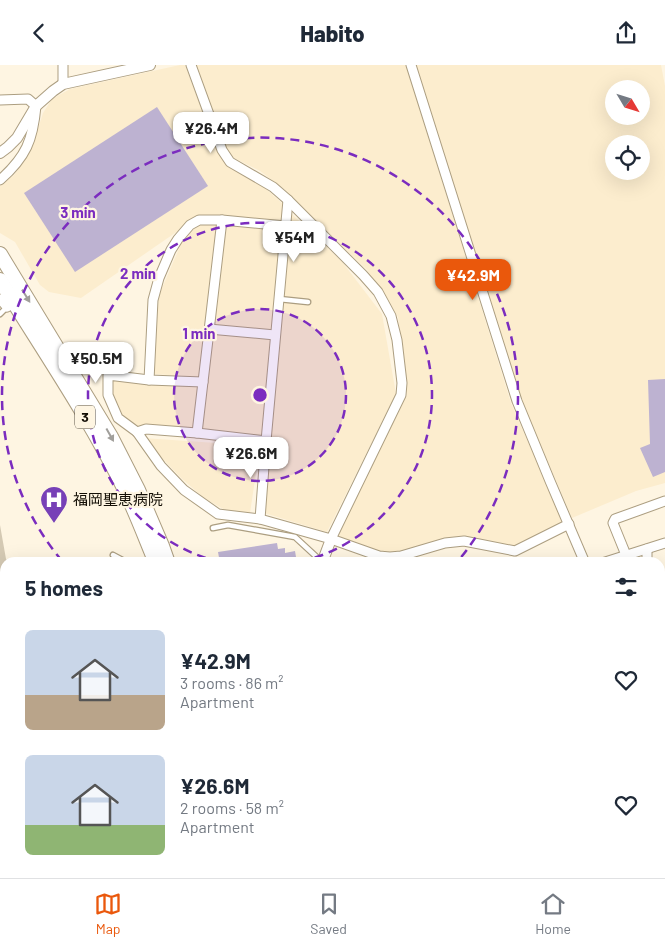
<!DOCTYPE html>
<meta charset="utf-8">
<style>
:root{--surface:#fff;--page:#f2f2f3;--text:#1f2937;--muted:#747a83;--line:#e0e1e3;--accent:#ea580c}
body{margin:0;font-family:Barlow,"Noto Sans JP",sans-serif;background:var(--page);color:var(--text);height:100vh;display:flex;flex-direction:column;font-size:19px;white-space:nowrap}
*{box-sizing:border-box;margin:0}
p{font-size:16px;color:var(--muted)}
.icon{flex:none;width:28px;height:28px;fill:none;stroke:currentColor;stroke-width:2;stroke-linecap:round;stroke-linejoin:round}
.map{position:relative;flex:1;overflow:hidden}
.sheet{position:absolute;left:0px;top:492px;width:665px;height:321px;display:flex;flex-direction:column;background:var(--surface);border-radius:15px 15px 0 0;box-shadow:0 5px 20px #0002}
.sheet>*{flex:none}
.needle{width:32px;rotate:128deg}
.buttons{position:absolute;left:605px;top:15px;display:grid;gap:10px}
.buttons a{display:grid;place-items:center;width:45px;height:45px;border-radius:50%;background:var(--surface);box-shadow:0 5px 20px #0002;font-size:25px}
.price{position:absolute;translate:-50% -42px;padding:0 11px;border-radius:10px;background:#fff;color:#222;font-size:16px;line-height:32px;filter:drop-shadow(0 1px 2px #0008)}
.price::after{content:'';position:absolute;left:50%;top:30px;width:15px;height:11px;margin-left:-8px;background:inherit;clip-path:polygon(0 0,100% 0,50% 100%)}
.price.active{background:var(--accent);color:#fff}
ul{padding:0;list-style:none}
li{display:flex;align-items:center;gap:15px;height:125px;padding:0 25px}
li span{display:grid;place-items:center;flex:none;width:140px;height:100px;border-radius:8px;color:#555}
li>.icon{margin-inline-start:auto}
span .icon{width:60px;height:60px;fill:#fffc;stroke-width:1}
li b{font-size:21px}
h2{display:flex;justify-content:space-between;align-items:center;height:60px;padding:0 25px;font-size:21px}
header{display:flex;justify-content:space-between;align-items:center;height:65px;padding:0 25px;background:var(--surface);font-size:22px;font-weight:800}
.dock{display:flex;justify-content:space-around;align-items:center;height:70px;border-top:1px solid var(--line);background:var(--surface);font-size:14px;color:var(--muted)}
.dock a{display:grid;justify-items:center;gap:2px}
.dock .active{color:var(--accent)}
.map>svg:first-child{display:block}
.built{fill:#fcedce;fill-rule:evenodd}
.green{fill:#d4c9b3}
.building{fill:#bdb2d1}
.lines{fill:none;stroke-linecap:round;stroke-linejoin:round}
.service-casing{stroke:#ac9e81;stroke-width:7}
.minor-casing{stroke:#ac9e81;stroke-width:11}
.tertiary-casing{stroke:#ac9e81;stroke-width:12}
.trunk-casing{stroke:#ac9e81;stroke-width:16}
.service{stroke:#fff;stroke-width:4.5}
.minor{stroke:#fff;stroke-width:9}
.tertiary{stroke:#fff;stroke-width:10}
.trunk{stroke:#fff;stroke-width:14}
.oneway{fill:#a19f9b}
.ring{fill:none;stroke:#7b2cbf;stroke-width:2.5;stroke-dasharray:9 6}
.labels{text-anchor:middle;stroke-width:4.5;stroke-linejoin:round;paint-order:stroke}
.shield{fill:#fef5e2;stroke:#5a5347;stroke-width:1}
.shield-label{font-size:14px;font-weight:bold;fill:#130e05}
.poi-label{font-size:15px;fill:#130e05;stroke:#fef5e2;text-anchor:start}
.centre{fill:#7b2cbf;stroke:#fef5e2;stroke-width:2.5}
.ring-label{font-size:15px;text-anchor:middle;font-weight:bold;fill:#7b2cbf;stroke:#fef5e2;stroke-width:4.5;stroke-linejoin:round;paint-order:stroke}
</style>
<header><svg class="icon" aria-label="back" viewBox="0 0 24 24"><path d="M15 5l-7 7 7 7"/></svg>Habito<svg class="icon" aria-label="share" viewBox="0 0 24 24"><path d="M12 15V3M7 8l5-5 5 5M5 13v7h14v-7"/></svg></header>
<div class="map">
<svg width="665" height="813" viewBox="0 0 665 813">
<rect width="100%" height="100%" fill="#fef5e2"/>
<g class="built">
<polygon points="180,0 185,0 217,85 226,99 256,115 283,139 281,157 201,150 81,233 49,227 40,220 15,177 0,168 0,121 14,110 25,95 33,79 43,48 52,34 70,24"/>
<polygon points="196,0 406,0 511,338 563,457 514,482 465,473 400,487 384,488 354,479 338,472 337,471 407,330 398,252 367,205 284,124 260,106 232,92 223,78"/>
<path d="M 415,0 L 661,0 L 665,21 L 665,418 L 636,426 L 572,453 L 523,339 L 504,284 ZM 614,24 L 641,24 L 641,51 L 614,51 ZM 614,79 L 641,79 L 641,106 L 614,106 Z"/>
<polygon points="291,148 343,198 382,249 396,329 327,467 264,448"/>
<polygon points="201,159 218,160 200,312 153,309 159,230 184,172"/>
<polygon points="225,161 281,166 262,371 202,364"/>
<polygon points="113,315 199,320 194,363 140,362 123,351 112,327"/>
<polygon points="143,373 260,381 250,448 225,445 204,433 181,413"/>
<polygon points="0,746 5,746 5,809 171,809 170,813 0,813"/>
</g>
<g class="green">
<polygon points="0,460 6,494 9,497 5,498 5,562 3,567 5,569 5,576 4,578 0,577"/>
<polygon points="5,589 5,734 4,736 0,734 0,590"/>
</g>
<g class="building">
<polygon points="157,42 208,121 75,207 24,128"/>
<polygon points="665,314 665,407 653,412 640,383 650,379 648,315"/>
<polygon points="277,478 278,484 285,483 285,488 295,486 297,498 220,498 218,487"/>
</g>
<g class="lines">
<defs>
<g id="service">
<polyline points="279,234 308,237"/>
<polyline points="0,249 7,242"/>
<polyline points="213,463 228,460 295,472 321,496"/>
<polyline points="113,490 128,498"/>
<polyline points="660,639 665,640"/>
</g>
<g id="minor">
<polyline points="63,0 63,19"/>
<polyline points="191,0 222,85 230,97 273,122 288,135 363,210 378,227 391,251 397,275 402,318 401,330 331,474"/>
<polyline points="411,0 517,336 550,416 585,498"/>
<path d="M 0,35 L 28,34 L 36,41 C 33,75 26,92 0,115"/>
<polyline points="0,234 7,242 14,238"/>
<polyline points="209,264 275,270"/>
<polyline points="203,317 149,315 153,235 159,213 171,185 178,174 190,160 199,155 222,155 286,161"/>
<polyline points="137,367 118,353 108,330 108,310 149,315"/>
<polyline points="197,368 222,155"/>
<polyline points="266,376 197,368 146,364 137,367 161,401 184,425 218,449 260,454 331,474 379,491 390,492 401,491 445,478 464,476 515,486 569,459"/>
<polyline points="260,454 266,376 288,135"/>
<polyline points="647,484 647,498"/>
<polyline points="626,490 613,458 615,454 665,436"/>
<polyline points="602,498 665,478"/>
<polyline points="0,589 5,588"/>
<polyline points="660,591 665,591"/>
<polyline points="660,723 665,723"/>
<polyline points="0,742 4,742 5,740"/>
<polyline points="311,809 313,813"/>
<polyline points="363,809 365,813"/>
<polyline points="261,813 261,809"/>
<polyline points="476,813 604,810"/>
</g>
<g id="tertiary">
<polyline points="0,88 8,82 17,73 36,41 53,26 63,19 150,0"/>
<polyline points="322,498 331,474"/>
<polyline points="418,809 420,813"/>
<polyline points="652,809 652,813"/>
</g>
<g id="trunk">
<polyline points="0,189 111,372 138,425 162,481 168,498"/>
<path d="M 0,215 C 43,285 90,353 126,427 C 137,450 146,474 156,498"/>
<polyline points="179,813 179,809"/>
<polyline points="192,813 193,809"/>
</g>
</defs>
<use href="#service" class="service-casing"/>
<use href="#minor" class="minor-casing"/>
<use href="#tertiary" class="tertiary-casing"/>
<use href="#trunk" class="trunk-casing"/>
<use href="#service" class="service"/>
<use href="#minor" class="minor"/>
<use href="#tertiary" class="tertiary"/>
<use href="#trunk" class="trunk"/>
</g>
<defs><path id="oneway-solid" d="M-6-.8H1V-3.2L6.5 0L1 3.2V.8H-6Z" transform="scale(1.25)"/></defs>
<g class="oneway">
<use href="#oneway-solid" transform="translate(26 231) rotate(58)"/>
<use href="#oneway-solid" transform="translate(110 370) rotate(61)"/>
</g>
<circle cx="260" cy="330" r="86" fill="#7b2cbf" fill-opacity=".12"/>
<g class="ring">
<circle cx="260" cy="330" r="86"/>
<path d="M220 497A172 172 0 1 1 300 497"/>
<path d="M62 496A258 258 0 1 1 458 496"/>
</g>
<defs>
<symbol id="hospital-pin" viewBox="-11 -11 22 30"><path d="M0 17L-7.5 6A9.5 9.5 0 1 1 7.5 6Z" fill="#7740b7" stroke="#fef5e2"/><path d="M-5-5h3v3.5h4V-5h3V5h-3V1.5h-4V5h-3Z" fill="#fff"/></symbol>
</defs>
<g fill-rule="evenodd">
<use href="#hospital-pin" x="38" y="419" width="32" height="43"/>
</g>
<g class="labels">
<rect class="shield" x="75" y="340.5" width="20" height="23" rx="4"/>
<g class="shield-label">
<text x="85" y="357">3</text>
</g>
<g class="poi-label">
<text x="73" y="440">福岡聖恵病院</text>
</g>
</g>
<circle cx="260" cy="330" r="8" class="centre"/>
<g class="ring-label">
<text x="78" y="153">3 min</text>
<text x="138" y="214">2 min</text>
<text x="199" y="274">1 min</text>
</g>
</svg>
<div class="buttons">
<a><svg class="needle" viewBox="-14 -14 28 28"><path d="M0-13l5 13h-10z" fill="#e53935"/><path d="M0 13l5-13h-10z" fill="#747a83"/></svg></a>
<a><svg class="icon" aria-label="locate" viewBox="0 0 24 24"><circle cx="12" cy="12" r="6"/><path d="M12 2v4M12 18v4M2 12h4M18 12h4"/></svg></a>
</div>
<b class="price" style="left:211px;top:89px">¥26.4M</b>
<b class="price" style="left:294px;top:198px">¥54M</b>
<b class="price active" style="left:473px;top:236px">¥42.9M</b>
<b class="price" style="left:96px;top:319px">¥50.5M</b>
<b class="price" style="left:251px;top:414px">¥26.6M</b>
<section class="sheet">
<h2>5 homes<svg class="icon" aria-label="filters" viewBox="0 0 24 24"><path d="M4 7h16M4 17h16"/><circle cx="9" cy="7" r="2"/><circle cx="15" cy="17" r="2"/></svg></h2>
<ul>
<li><span style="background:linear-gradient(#c9d6e8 65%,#b9a48a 0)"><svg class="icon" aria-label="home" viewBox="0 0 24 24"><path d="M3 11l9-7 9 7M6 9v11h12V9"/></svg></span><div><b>¥42.9M</b><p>3 rooms · 86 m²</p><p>Apartment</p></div><svg class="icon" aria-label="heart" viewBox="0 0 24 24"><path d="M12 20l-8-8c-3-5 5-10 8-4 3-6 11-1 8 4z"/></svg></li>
<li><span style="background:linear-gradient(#c9d6e8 70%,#8fb573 0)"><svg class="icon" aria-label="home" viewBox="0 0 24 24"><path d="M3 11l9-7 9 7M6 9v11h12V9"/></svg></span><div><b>¥26.6M</b><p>2 rooms · 58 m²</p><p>Apartment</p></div><svg class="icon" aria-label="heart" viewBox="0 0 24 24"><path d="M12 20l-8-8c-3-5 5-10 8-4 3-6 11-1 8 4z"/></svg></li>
</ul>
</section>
</div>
<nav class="dock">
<a class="active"><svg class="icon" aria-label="map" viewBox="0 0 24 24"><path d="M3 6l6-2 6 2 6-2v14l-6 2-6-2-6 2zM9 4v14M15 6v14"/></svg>Map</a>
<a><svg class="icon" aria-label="saved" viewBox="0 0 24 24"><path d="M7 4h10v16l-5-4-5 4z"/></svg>Saved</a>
<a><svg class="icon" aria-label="home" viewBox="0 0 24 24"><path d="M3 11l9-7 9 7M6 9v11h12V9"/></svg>Home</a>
</nav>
